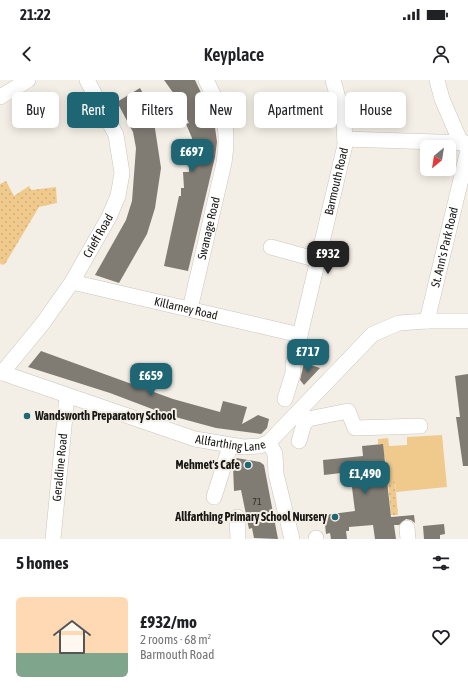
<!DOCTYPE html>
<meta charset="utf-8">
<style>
:root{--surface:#fff;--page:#f6f6f6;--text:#202124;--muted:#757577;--accent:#1e6674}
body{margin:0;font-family:"Asap Condensed",sans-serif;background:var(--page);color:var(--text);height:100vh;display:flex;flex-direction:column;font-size:15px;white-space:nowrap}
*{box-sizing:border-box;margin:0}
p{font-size:13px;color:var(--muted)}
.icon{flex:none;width:22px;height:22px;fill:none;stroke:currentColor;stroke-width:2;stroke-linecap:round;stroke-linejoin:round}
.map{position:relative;height:459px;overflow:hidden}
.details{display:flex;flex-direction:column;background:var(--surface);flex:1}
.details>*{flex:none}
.hud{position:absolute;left:12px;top:12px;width:444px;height:36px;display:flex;gap:8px}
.needle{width:26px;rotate:210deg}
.controls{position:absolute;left:420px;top:60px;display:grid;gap:8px}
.controls a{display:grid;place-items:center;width:36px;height:36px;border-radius:6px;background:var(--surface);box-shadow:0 2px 10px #0003;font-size:20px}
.price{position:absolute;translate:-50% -34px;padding:0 9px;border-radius:8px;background:var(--accent);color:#fff;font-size:13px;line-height:26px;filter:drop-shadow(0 1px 2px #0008)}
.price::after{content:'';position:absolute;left:50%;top:24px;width:12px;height:9px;margin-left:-6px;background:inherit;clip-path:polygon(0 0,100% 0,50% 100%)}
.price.active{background:#222;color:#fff}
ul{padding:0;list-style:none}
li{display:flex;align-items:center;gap:12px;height:100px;padding:0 16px}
li span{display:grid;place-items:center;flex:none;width:112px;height:80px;border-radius:6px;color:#555}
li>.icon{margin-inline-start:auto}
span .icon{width:48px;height:48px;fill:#fffc;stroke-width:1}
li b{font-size:17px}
h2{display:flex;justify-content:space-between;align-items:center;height:48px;padding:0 16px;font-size:17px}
.pill{padding:0 14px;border-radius:6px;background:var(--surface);box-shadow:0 2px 10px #0003;font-size:14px;line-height:36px}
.pill.active{background:var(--accent);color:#fff}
.status{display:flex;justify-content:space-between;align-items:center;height:28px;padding:0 20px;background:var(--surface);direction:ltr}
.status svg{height:11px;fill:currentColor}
header{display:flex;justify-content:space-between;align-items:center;height:52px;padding:0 16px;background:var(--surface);font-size:18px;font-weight:600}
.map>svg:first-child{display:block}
.green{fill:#f0ca8c}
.park{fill:url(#park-dots)}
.building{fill:#807b73}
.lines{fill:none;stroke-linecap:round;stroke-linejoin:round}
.minor-casing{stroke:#cac5bc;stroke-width:16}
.minor{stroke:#fff;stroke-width:15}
.poi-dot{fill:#1e6674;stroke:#f4efe6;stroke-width:1.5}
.labels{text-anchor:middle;stroke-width:4;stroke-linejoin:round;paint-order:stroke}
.number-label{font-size:10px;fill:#32302c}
.street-label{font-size:12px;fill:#181714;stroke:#f4efe6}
.poi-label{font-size:12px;font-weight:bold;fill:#181714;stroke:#f4efe6;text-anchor:end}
</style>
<div class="status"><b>21:22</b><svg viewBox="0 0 49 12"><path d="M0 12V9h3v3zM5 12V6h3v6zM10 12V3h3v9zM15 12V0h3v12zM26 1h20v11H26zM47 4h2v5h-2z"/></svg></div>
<header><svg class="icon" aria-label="back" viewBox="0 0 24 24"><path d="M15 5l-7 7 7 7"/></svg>Keyplace<svg class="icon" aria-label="person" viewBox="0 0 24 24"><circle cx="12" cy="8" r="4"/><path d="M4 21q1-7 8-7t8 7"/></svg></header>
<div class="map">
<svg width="468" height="459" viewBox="0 0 468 459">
<defs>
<pattern id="park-dots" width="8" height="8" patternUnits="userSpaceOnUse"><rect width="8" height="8" fill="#f0ca8c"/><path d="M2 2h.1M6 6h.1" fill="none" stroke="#cdad78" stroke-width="1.8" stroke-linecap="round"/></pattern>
</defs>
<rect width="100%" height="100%" fill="#f4efe6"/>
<polygon class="green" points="442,355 447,407 396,412 395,402 388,402 385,377 382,377 381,364 378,364 378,359 388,358 389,366 407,365 407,357"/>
<g class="park">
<polygon points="6,101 14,116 29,106 31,110 56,107 57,123 39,127 5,184 2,185 0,183 0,104"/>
<polygon points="388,402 395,402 398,435 391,435"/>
</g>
<g class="building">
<polygon points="164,0 195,0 214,40 217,62 215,77 188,191 164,186 179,116 181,116 181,108 184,108 183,92 189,92 189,77 194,76 192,58 186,44 189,43 174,14"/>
<polygon points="140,8 148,23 146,24 154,42 161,88 155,128 147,154 119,203 95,195 126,140 132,121 136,68 133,52 117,22"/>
<polygon points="41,271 173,319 220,332 223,321 247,327 242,344 258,335 269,339 267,348 261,354 216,348 168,335 110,313 28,287"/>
<polygon points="304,283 320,288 304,305 300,300"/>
<polygon points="468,294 468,386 463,386 456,337 460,337 455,296"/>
<polygon points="383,364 391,437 414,435 415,443 411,440 406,439 399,445 394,445 396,459 375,459 373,445 349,447 349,451 346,451 347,459 331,459 330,453 326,454 324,435 355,431 350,392 324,395 323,380 363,376 362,366"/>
<polygon points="236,378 260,382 264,385 278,459 254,458 252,448 249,449 241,410 234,411 233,386"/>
<polygon points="444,444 445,454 440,455 440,459 424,459 423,446"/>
</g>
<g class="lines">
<defs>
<g id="minor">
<polyline points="437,0 442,19 461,63"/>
<polyline points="0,17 28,0"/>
<polyline points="345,59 468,63"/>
<polyline points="271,167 318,180"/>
<path id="s1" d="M 72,202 L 300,255"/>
<path id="s2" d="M 190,229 L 224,83 C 230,44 223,35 206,0"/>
<path id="s3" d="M 427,241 L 468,70"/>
<path id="s4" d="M 0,292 L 195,359 L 243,367 L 260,366 L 269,362 L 373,254 L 399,243 L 427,241 L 468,241"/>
<path id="s5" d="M 2,293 L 43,243 L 72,202 L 109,137 L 118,116 L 122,93 L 116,55 L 87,0"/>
<path id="s6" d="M 285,319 L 293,293 L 293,285 L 345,65 L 344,40 L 333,0"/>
<polyline points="298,333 308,339 348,331 355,348 420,346"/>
<polyline points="299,361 304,344 308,339"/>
<polyline points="269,362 275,374 276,394 292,459"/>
<polyline points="214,417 230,366"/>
<polyline points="237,437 238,459"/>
<polyline points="407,448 408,459"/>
<polyline points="316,458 316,459"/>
<path id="s7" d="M 53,459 L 67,316"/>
</g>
</defs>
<use href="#minor" class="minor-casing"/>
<use href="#minor" class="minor"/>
</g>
<g class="poi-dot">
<circle cx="27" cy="336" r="4"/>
<circle cx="248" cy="385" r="4"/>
<circle cx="335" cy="437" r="4"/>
</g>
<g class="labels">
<g class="number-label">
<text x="257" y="425">71</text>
</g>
<g class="street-label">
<text dy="4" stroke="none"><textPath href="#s6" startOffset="224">Barmouth Road</textPath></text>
<text dy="4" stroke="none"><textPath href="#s2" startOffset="83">Swanage Road</textPath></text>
<text dy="4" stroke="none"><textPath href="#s5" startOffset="168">Crieff Road</textPath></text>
<text dy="4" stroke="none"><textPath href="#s3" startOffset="76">St. Ann's Park Road</textPath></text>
<text dy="4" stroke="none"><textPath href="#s1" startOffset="117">Killarney Road</textPath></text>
<text dy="4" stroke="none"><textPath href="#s4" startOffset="242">Allfarthing Lane</textPath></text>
<text dy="4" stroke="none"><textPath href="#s7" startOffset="72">Geraldine Road</textPath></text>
</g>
<g class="poi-label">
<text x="35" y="340" text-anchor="start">Wandsworth Preparatory School</text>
<text x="240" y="389">Mehmet's Cafe</text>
<text x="327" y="441">Allfarthing Primary School Nursery</text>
</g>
</g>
</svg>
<div class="controls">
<a><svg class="needle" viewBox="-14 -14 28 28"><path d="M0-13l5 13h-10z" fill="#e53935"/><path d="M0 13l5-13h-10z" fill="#757577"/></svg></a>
</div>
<b class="price" style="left:192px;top:93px">£697</b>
<b class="price active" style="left:328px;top:195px">£932</b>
<b class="price" style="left:308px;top:293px">£717</b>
<b class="price" style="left:151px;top:317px">£659</b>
<b class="price" style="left:365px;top:415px">£1,490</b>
<div class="hud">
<a class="pill">Buy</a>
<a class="pill active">Rent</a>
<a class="pill">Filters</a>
<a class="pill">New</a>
<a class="pill">Apartment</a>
<a class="pill">House</a>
</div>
</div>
<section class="details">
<h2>5 homes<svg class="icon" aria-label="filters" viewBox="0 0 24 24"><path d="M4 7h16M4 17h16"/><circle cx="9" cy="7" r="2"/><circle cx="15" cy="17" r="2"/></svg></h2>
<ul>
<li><span style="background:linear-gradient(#ffd9b3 70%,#7fa58c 0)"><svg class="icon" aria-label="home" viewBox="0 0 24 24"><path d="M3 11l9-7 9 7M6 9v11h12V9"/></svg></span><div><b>£932/mo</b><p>2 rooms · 68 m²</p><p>Barmouth Road</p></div><svg class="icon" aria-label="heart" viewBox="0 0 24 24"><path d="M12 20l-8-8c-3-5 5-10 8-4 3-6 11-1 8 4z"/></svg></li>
</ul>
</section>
